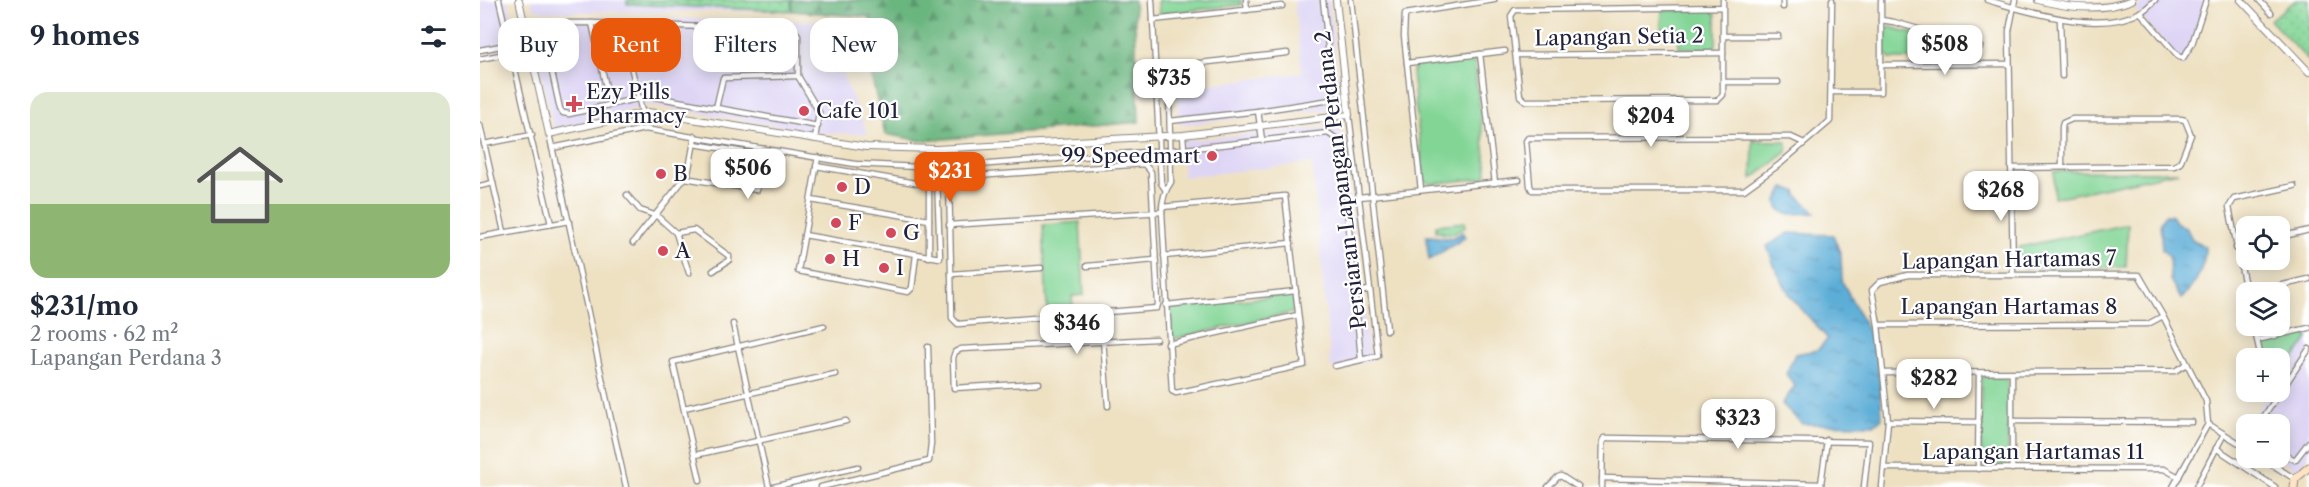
<!DOCTYPE html>
<meta charset="utf-8">
<style>
:root{--surface:#fff;--page:#f6f6f7;--text:#1f2937;--muted:#747a83;--accent:#ea580c}
body{margin:0;font-family:"Libre Caslon Text",serif;background:var(--page);color:var(--text);height:100vh;display:flex;flex-direction:column;font-size:22px;white-space:nowrap}
*{box-sizing:border-box;margin:0}
p{font-size:20px;color:var(--muted)}
.icon{flex:none;width:33px;height:33px;fill:none;stroke:currentColor;stroke-width:2;stroke-linecap:round;stroke-linejoin:round}
.map{position:relative;flex:1;overflow:hidden}
.side{display:flex;flex-direction:column;background:var(--surface);width:480px}
.side>*{flex:none}
.banner{position:absolute;left:18px;top:18px;width:570px;height:54px;display:flex;gap:12px}
.tools{position:absolute;left:1756px;top:216px;display:grid;gap:12px}
.tools a{display:grid;place-items:center;width:54px;height:54px;border-radius:12px;background:var(--surface);box-shadow:0 3px 15px #0003;font-size:30px}
.price{position:absolute;translate:-50% -51px;padding:0 14px;border-radius:12px;background:#fff;color:#222;font-size:20px;line-height:39px;filter:drop-shadow(0 2px 3px #0008)}
.price::after{content:'';position:absolute;left:50%;top:36px;width:18px;height:14px;margin-left:-9px;background:inherit;clip-path:polygon(0 0,100% 0,50% 100%)}
.price.selected{background:var(--accent);color:#fff}
ul{padding:0;list-style:none}
li{display:grid;align-content:center;gap:12px;height:318px;padding:0 30px}
li span{display:grid;place-items:center;height:186px;border-radius:18px;color:#555}
li>.icon{margin-inline-start:auto}
span .icon{width:108px;height:108px;fill:#fffc;stroke-width:1}
li b{font-size:26px}
h2{display:flex;justify-content:space-between;align-items:center;height:72px;padding:0 30px;font-size:26px}
.chip{padding:0 21px;border-radius:18px;background:var(--surface);box-shadow:0 3px 15px #0003;font-size:21px;line-height:54px}
.chip.selected{background:var(--accent);color:#fff}
main{display:flex;flex:1;min-height:0}
.map>svg:first-child{display:block}
.built{fill:#ded5f5}
.grass{fill:url(#grass-dots);stroke:#527c68;stroke-width:1.5}
.forest{fill:url(#forest-firs);stroke:#466c5d;stroke-width:1.5}
.park{fill:#83d596;stroke:#527c68;stroke-width:1.5}
.water{fill:url(#water-ripples);stroke:#3f6889;stroke-width:1.5}
.lines{fill:none;stroke-linecap:round;stroke-linejoin:round}
.minor-casing{stroke:#88827e;stroke-width:7}
.tertiary-casing{stroke:#88827e;stroke-width:8}
.secondary-casing{stroke:#88827e;stroke-width:9}
.minor{stroke:#fff;stroke-width:4.5}
.tertiary{stroke:#fff;stroke-width:6}
.secondary{stroke:#fee4c5;stroke-width:7}
.poi-dot{fill:#d1495b;stroke:#fff;stroke-width:2}
.labels{text-anchor:middle;stroke-width:4.5;stroke-linejoin:round;paint-order:stroke}
.street-label{font-size:21px;fill:#22223b;stroke:#fff}
.poi-label{font-size:21px;fill:#22223b;stroke:#fff;text-anchor:start}
</style>
<main>
<section class="side">
<h2>9 homes<svg class="icon" aria-label="filters" viewBox="0 0 24 24"><path d="M4 7h16M4 17h16"/><circle cx="9" cy="7" r="2"/><circle cx="15" cy="17" r="2"/></svg></h2>
<ul>
<li><span style="background:linear-gradient(#dfe7d0 60%,#8fb573 0)"><svg class="icon" aria-label="home" viewBox="0 0 24 24"><path d="M3 11l9-7 9 7M6 9v11h12V9"/></svg></span><div><b>$231/mo</b><p>2 rooms · 62 m²</p><p>Lapangan Perdana 3</p></div></li>
</ul>
</section>
<div class="map">
<svg width="1829" height="487" viewBox="0 0 1829 487">
<defs>
<pattern id="grass-dots" width="8" height="8" patternUnits="userSpaceOnUse" patternTransform="scale(1.5)"><rect width="8" height="8" fill="#83d596"/><path d="M2 2h.1M6 6h.1" fill="none" stroke="#71b782" stroke-width="1.8" stroke-linecap="round"/></pattern>
<pattern id="forest-firs" width="22" height="20" patternUnits="userSpaceOnUse" patternTransform="scale(1.5)"><rect width="22" height="20" fill="#6ab67f"/><path d="M5 1l3.5 6h-7zM16 11l3.5 6h-7z" fill="#579469"/></pattern>
<pattern id="water-ripples" width="26" height="14" patternUnits="userSpaceOnUse" patternTransform="scale(1.5)"><rect width="26" height="14" fill="#5cadd7"/><path d="M2 4q2-2 4 0t4 0M15 11q2-2 4 0t4 0" fill="none" stroke="#4c8cb0"/></pattern>
</defs>
<rect width="100%" height="100%" fill="#fff"/>
<filter id="ink" filterUnits="userSpaceOnUse"><feTurbulence type="fractalNoise" baseFrequency=".0167" numOctaves="2"/><feDisplacementMap in="SourceGraphic" scale="12" xChannelSelector="R" yChannelSelector="G"/><feConvolveMatrix kernelMatrix="1 2 1 2 8 2 1 2 1" color-interpolation-filters="sRGB"/></filter>
<filter id="wash" filterUnits="userSpaceOnUse"><feTurbulence type="fractalNoise" baseFrequency=".008" numOctaves="4" result="noise"/><feDisplacementMap in="SourceGraphic" scale="24" xChannelSelector="R" yChannelSelector="G"/><feGaussianBlur stdDeviation="1.35" result="paint"/><feColorMatrix in="noise" values="0 0 0 0 0 0 0 0 0 0 0 0 0 0 0 0 0 1.4 0 .05"/><feComposite in="paint" operator="in"/></filter>
<g filter="url(#wash)">
<rect width="100%" height="100%" fill="#eee1c2"/>
<g class="built">
<polygon points="0,0 28,0 38,45 0,54"/>
<polygon points="51,0 311,0 312,11 67,12 53,8"/>
<polygon points="814,0 849,0 860,102 856,108 699,125 697,88 822,73"/>
<polygon points="1665,0 1729,0 1704,68 1655,9"/>
<polygon points="48,16 340,21 388,134 344,133 168,105 74,129"/>
<polygon points="860,126 890,361 851,369 832,163 703,177 702,141"/>
<polygon points="1829,333 1829,454 1818,471 1799,458 1800,424 1768,424 1790,392 1800,392 1800,377"/>
</g>
<g class="grass">
<polygon points="147,0 311,0 312,11 147,4"/>
<polygon points="1816,0 1829,0 1829,61 1790,20"/>
</g>
<polygon class="forest" points="311,0 654,0 659,122 442,141 405,134 384,45 391,17 312,11"/>
<g class="park">
<polygon points="678,0 761,0 761,5 679,14"/>
<polygon points="1182,10 1232,10 1236,14 1236,45 1233,49 1199,48 1199,30 1181,29"/>
<polygon points="1410,27 1491,49 1491,59 1410,59 1405,52 1406,31"/>
<polygon points="990,59 994,62 1007,173 1004,178 950,184 944,180 932,73 936,65"/>
<polygon points="1273,141 1303,141 1307,143 1307,152 1272,179"/>
<polygon points="1574,171 1698,172 1574,198"/>
<polygon points="600,222 604,295 592,296 593,307 567,309 563,225"/>
<path d="M 985,222 L 985,227 C 976,234 967,235 956,231 L 956,225 Z"/>
<polygon points="1648,224 1646,267 1544,268 1538,266 1539,247"/>
<polygon points="813,294 815,312 692,339 691,308"/>
<polygon points="1826,333 1828,338 1805,373 1800,374 1800,358 1785,358 1783,345"/>
<polygon points="1501,377 1524,377 1528,382 1528,461 1523,466 1501,466"/>
</g>
<g class="water">
<polygon points="1304,188 1316,191 1317,195 1336,213 1306,214 1298,208 1297,200"/>
<path d="M 1685,215 L 1691,215 L 1696,222 L 1707,229 L 1712,239 L 1725,247 C 1726,266 1715,286 1701,299 L 1690,280 L 1689,256 L 1682,250 L 1680,223 Z"/>
<path d="M 982,232 L 986,237 L 949,260 L 946,236 C 960,235 969,243 982,232 Z"/>
<polygon points="1309,233 1353,235 1361,255 1362,281 1394,342 1400,381 1402,418 1394,425 1322,424 1302,404 1315,386 1306,374 1315,354 1337,350 1348,339 1311,297 1296,270 1287,246"/>
</g>
</g>
<g filter="url(#ink)">
<g class="lines">
<defs>
<g id="minor">
<polyline points="19,0 71,224"/>
<polyline points="672,0 681,183 685,189"/>
<polyline points="766,0 767,10"/>
<polyline points="871,0 907,330"/>
<polyline points="1243,0 1243,95 1238,100 1046,101 1040,96 1031,16 1035,10 1243,7"/>
<polyline points="1303,0 1303,7"/>
<path d="M 1507,0 C 1550,12 1619,35 1661,12 C 1666,9 1671,4 1675,0"/>
<polyline points="1779,0 1791,13"/>
<polyline points="1660,12 1699,57 1703,58 1712,44 1726,0"/>
<polyline points="673,20 802,6"/>
<polyline points="1401,20 1414,22 1500,47"/>
<polyline points="1580,20 1582,76"/>
<polyline points="61,22 80,109 83,113 89,114 169,96 338,126"/>
<polyline points="44,23 112,23 314,30 318,35 318,76 339,112 335,139"/>
<polyline points="112,23 130,105"/>
<polyline points="141,24 162,112"/>
<polyline points="1243,36 1298,36"/>
<polyline points="0,50 31,44"/>
<polyline points="1000,54 1015,183"/>
<polyline points="1036,55 1243,53"/>
<polyline points="0,59 50,49"/>
<polyline points="927,63 1025,51"/>
<polyline points="1401,65 1529,64"/>
<polyline points="676,68 807,53"/>
<polyline points="1243,82 1298,82"/>
<path d="M 676,85 L 689,96 L 691,182 C 684,191 682,200 682,212 L 692,391 L 696,393 L 824,365 L 805,196 L 682,207"/>
<polyline points="1351,92 1401,92 1401,0"/>
<polyline points="236,108 243,78 318,76"/>
<polyline points="778,111 782,140"/>
<polyline points="690,121 778,111 851,100 853,94 843,0"/>
<polyline points="0,125 24,232"/>
<path d="M 69,134 C 96,251 119,369 146,487"/>
<polyline points="703,135 704,149 848,133 861,142 881,359"/>
<polyline points="1324,143 1311,137 1048,138 1046,141 1050,186 1052,190 1264,190 1300,164 1350,121 1352,0"/>
<polyline points="4,144 52,135"/>
<polyline points="214,144 283,155"/>
<polyline points="72,148 165,129 375,164 458,168 704,149"/>
<polyline points="338,157 318,271 428,292 432,288 436,255"/>
<polygon points="664,164 671,172 678,304 677,308 478,324 472,318 469,178"/>
<polyline points="336,166 447,185 449,189 449,257"/>
<polyline points="1531,168 1694,166 1700,163 1711,135 1705,120 1701,119 1592,119 1583,123 1582,127 1582,167"/>
<polyline points="205,178 277,190 285,149"/>
<polyline points="0,186 13,183"/>
<polyline points="941,190 924,36 925,14 1014,0"/>
<polyline points="147,195 160,210 177,216 196,233 209,273"/>
<polyline points="879,197 1039,180"/>
<polyline points="331,200 449,220"/>
<polyline points="469,225 682,212"/>
<polyline points="196,233 214,230 249,256 249,260 233,271"/>
<polyline points="324,235 460,258 456,149"/>
<polyline points="0,237 89,221"/>
<polyline points="1800,237 1829,230"/>
<polyline points="153,243 208,174 215,136"/>
<polyline points="1756,248 1767,245"/>
<polyline points="684,256 811,243"/>
<polyline points="607,266 675,260"/>
<polyline points="471,274 561,268"/>
<polyline points="1533,275 1529,31 1535,0"/>
<polyline points="875,292 890,290"/>
<polyline points="1772,292 1829,279"/>
<polyline points="1767,296 1749,207 1754,199 1814,186"/>
<polyline points="686,305 816,291"/>
<polyline points="621,313 628,406"/>
<polyline points="1683,316 1668,324 1398,325 1392,290 1400,282 1428,275 1659,275 1683,316 1726,401 1728,424 1693,487"/>
<polyline points="253,324 289,487"/>
<polyline points="1398,325 1408,421 1402,487"/>
<polyline points="1774,326 1781,358"/>
<polyline points="1777,340 1829,328"/>
<polyline points="688,344 818,315"/>
<polyline points="855,366 898,356 869,115"/>
<polyline points="1404,373 1695,371 1707,364"/>
<polyline points="1532,374 1532,469"/>
<polyline points="559,383 474,388 473,358 475,352 481,349 676,339"/>
<polyline points="204,408 355,374"/>
<polyline points="1408,421 1499,422"/>
<polyline points="1533,421 1712,422"/>
<polyline points="1728,424 1767,448"/>
<polyline points="1779,424 1829,349"/>
<polyline points="1736,448 1795,487"/>
<polyline points="1800,452 1815,460 1829,442"/>
<polyline points="215,455 366,421"/>
<polyline points="1782,458 1815,479"/>
<polyline points="1404,468 1684,469 1699,477"/>
<polyline points="1498,469 1499,373"/>
<polyline points="1122,478 1341,484"/>
<polyline points="220,480 193,362 344,326"/>
<polyline points="1341,484 1347,440"/>
<polyline points="293,487 378,467"/>
<polyline points="341,487 449,461 451,443 448,347"/>
<polyline points="1068,487 1078,477 1081,476 1098,487"/>
<polyline points="1122,487 1123,442 1125,438 1129,438 1389,442 1384,487"/>
<polyline points="1716,487 1744,434"/>
</g>
<g id="tertiary">
<polyline points="39,0 69,134 168,112 386,147 456,149 703,135 869,115 856,0"/>
<path d="M 1558,0 C 1588,8 1623,12 1652,0"/>
<polyline points="1761,0 1829,72"/>
</g>
<polyline id="secondary" points="1814,487 1815,479 1829,467"/>
</defs>
<use href="#minor" class="minor-casing"/>
<use href="#tertiary" class="tertiary-casing"/>
<use href="#secondary" class="secondary-casing"/>
<use href="#minor" class="minor"/>
<use href="#tertiary" class="tertiary"/>
<use href="#secondary" class="secondary"/>
</g>
</g>
<g class="poi-dot">
<path d="M91 95h6v6h6v6h-6v6h-6v-6h-6v-6h6z"/>
<circle cx="324" cy="111" r="6"/>
<circle cx="732" cy="156" r="6"/>
<circle cx="181" cy="174" r="6"/>
<circle cx="362" cy="187" r="6"/>
<circle cx="356" cy="223" r="6"/>
<circle cx="411" cy="233" r="6"/>
<circle cx="183" cy="251" r="6"/>
<circle cx="350" cy="259" r="6"/>
<circle cx="404" cy="268" r="6"/>
</g>
<g class="labels">
<g class="street-label">
<text transform="translate(1139 37) rotate(-1)" y="7">Lapangan Setia 2</text>
<text transform="translate(861 180) rotate(-97)" y="7">Persiaran Lapangan Perdana 2</text>
<text transform="translate(1529 260) rotate(-1)" y="7">Lapangan Hartamas 7</text>
<text x="1529" y="314">Lapangan Hartamas 8</text>
<text x="1553" y="459">Lapangan Hartamas 11</text>
</g>
<g class="poi-label">
<text x="106" y="99">Ezy Pills<tspan x="106" dy="24">Pharmacy</tspan></text>
<text x="336" y="118">Cafe 101</text>
<text x="720" y="163" text-anchor="end">99 Speedmart</text>
<text x="193" y="181">B</text>
<text x="374" y="194">D</text>
<text x="368" y="230">F</text>
<text x="423" y="240">G</text>
<text x="195" y="258">A</text>
<text x="362" y="266">H</text>
<text x="416" y="275">I</text>
</g>
</g>
</svg>
<div class="tools">
<a><svg class="icon" aria-label="locate" viewBox="0 0 24 24"><circle cx="12" cy="12" r="6"/><path d="M12 2v4M12 18v4M2 12h4M18 12h4"/></svg></a>
<a><svg class="icon" aria-label="layers" viewBox="0 0 24 24"><path d="M12 4l9 5-9 5-9-5zM3 14l9 5 9-5"/></svg></a>
<a>+</a>
<a>−</a>
</div>
<b class="price" style="left:1465px;top:76px">$508</b>
<b class="price" style="left:689px;top:110px">$735</b>
<b class="price" style="left:1171px;top:148px">$204</b>
<b class="price" style="left:268px;top:200px">$506</b>
<b class="price selected" style="left:470px;top:203px">$231</b>
<b class="price" style="left:1521px;top:222px">$268</b>
<b class="price" style="left:597px;top:355px">$346</b>
<b class="price" style="left:1454px;top:410px">$282</b>
<b class="price" style="left:1258px;top:450px">$323</b>
<div class="banner">
<a class="chip">Buy</a>
<a class="chip selected">Rent</a>
<a class="chip">Filters</a>
<a class="chip">New</a>
</div>
</div>
</main>
